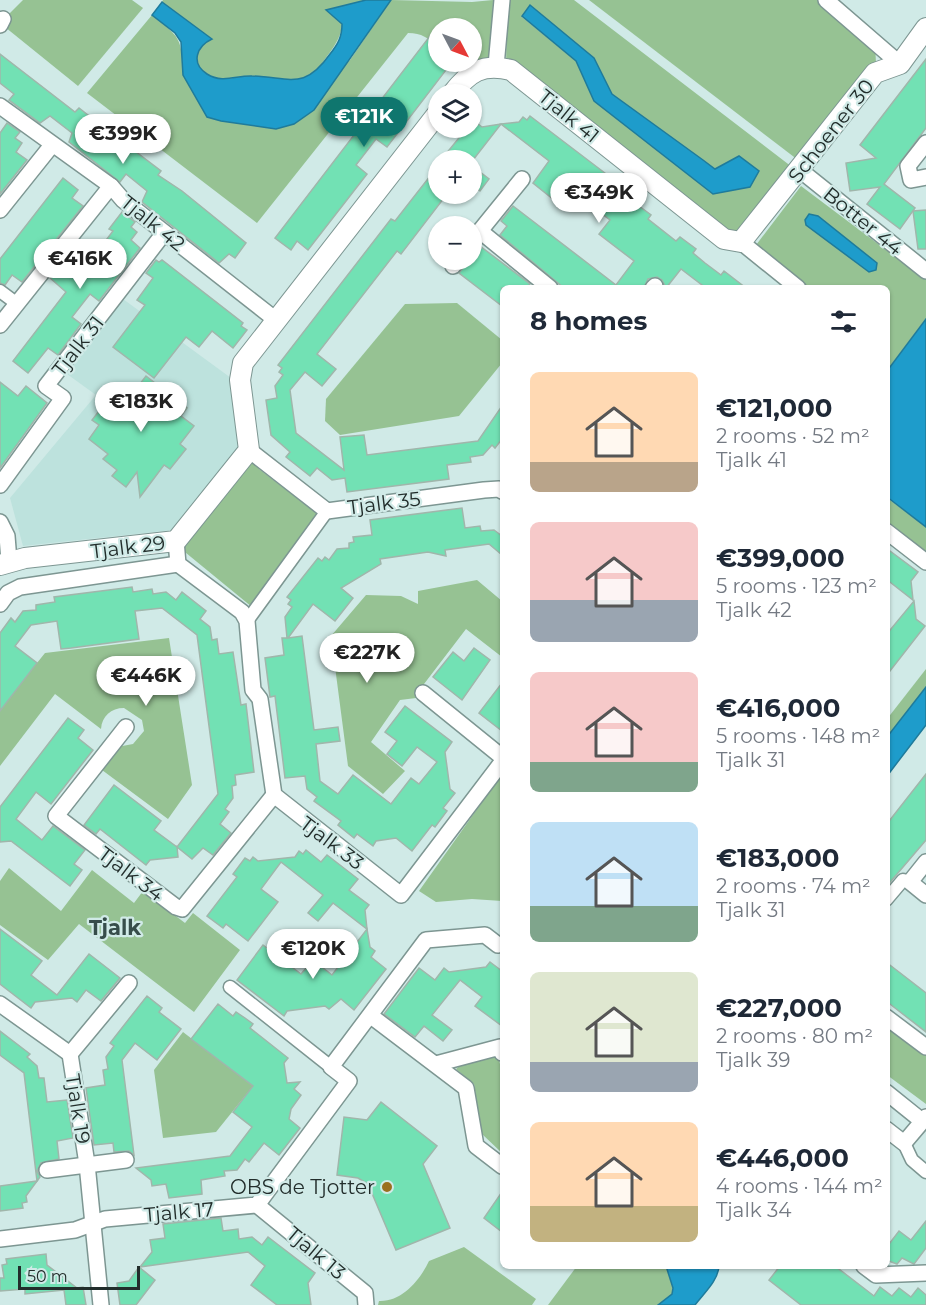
<!DOCTYPE html>
<meta charset="utf-8">
<style>
:root{--surface:#fff;--page:#f6f6f7;--text:#1f2937;--muted:#747a83;--accent:#0f766e}
body{margin:0;font-family:Montserrat,sans-serif;background:var(--page);color:var(--text);height:100vh;display:flex;flex-direction:column;font-size:22px;white-space:nowrap}
*{box-sizing:border-box;margin:0}
p{font-size:20px;color:var(--muted)}
.icon{flex:none;width:33px;height:33px;fill:none;stroke:currentColor;stroke-width:2;stroke-linecap:round;stroke-linejoin:round}
.map{position:relative;flex:1;overflow:hidden}
.drawer{position:absolute;left:500px;top:285px;width:390px;height:984px;display:flex;flex-direction:column;background:var(--surface);border-radius:9px;box-shadow:0 2px 4px #0004}
.drawer>*{flex:none}
.needle{width:39px;rotate:131deg}
.buttons{position:absolute;left:428px;top:18px;display:grid;gap:12px}
.buttons a{display:grid;place-items:center;width:54px;height:54px;border-radius:50%;background:var(--surface);box-shadow:0 2px 4px #0004;font-size:30px}
.scale{position:absolute;left:18px;bottom:15px;width:122px;box-sizing:border-box;padding-left:6px;border:3px solid #222d2b;border-top:0;font-size:16px;line-height:21px;white-space:nowrap;color:#222d2b;-webkit-text-stroke:4px #d0eae7;paint-order:stroke}
.price{position:absolute;translate:-50% -51px;padding:0 14px;border-radius:21px;background:#fff;color:#222;font-size:20px;line-height:39px;filter:drop-shadow(0 2px 3px #0008)}
.price::after{content:'';position:absolute;left:50%;top:36px;width:18px;height:14px;margin-left:-9px;background:inherit;clip-path:polygon(0 0,100% 0,50% 100%)}
.price.current{background:var(--accent);color:#fff}
ul{padding:0;list-style:none}
li{display:flex;align-items:center;gap:18px;height:150px;padding:0 30px}
li span{display:grid;place-items:center;flex:none;width:168px;height:120px;border-radius:9px;color:#555}
li>.icon{margin-inline-start:auto}
span .icon{width:72px;height:72px;fill:#fffc;stroke-width:1}
li b{font-size:26px}
h2{display:flex;justify-content:space-between;align-items:center;height:72px;padding:0 30px;font-size:26px}
.map>svg:first-child{display:block}
.built{fill:#bde2dd}
.green{fill:#96c293;fill-rule:evenodd}
.water{fill:#1e9ccb;stroke:#1f7b9b;stroke-width:1.5}
.building{fill:#72e1b4;stroke:#a0b6ab;stroke-width:1.5}
.lines{fill:none;stroke-linecap:round;stroke-linejoin:round}
.pedestrian-casing{stroke:#7d9692;stroke-width:15}
.minor-casing{stroke:#7d9692;stroke-width:18}
.tertiary-casing{stroke:#7d9692;stroke-width:22}
.pedestrian{stroke:#fff;stroke-width:12}
.minor{stroke:#fff;stroke-width:15}
.tertiary{stroke:#fff;stroke-width:20}
.poi-dot{fill:#9b6f1e;stroke:#d0eae7;stroke-width:2}
.labels{text-anchor:middle;stroke-width:4.5;stroke-linejoin:round;paint-order:stroke}
.street-label{font-size:20px;fill:#222d2b;stroke:#d0eae7}
.poi-label{font-size:20px;fill:#222d2b;stroke:#d0eae7;text-anchor:end}
.neighbourhood-label{font-size:21px;font-weight:bold;fill:#364d4a;stroke:#d0eae7}
</style>
<div class="map">
<svg width="926" height="1305" viewBox="0 0 926 1305">
<rect width="100%" height="100%" fill="#d0eae7"/>
<polygon class="built" points="123,299 231,378 239,446 173,530 23,546 10,498 96,395 67,374"/>
<g class="green">
<polygon points="23,0 132,0 143,8 78,86 0,23"/>
<path d="M 163,0 L 366,0 L 326,10 L 342,24 C 341,47 318,60 317,78 L 235,104 L 191,59 L 201,44 L 211,38 L 162,2 Z"/>
<path d="M 391,0 L 472,2 L 493,0 L 491,67 L 467,75 L 453,62 L 471,62 L 471,28 L 438,28 L 438,47 C 428,38 422,33 408,33 L 257,223 L 87,93 L 152,15 C 180,37 182,38 183,75 L 264,127 L 276,129 L 350,60 Z"/>
<path d="M 507,0 L 574,0 L 792,167 L 734,240 L 506,69 ZM 530,5 L 594,58 L 612,94 L 715,169 L 739,156 L 713,194 L 594,101 L 576,61 L 522,17 Z"/>
<polygon points="589,0 817,0 875,45 876,63 798,160"/>
<polygon points="801,186 926,280 926,319 887,371 886,288 795,288 750,253"/>
<polygon points="457,303 502,340 502,363 459,416 340,435 325,421 326,399 405,304"/>
<polygon points="252,449 259,469 323,518 252,607 180,548"/>
<polygon points="886,497 926,527 926,555 887,527"/>
<polygon points="477,580 502,601 502,657 466,629 424,684 427,688 416,698 400,700 371,742 405,771 383,794 348,766 331,636 366,595 401,596 418,604 418,591"/>
<path d="M 169,638 L 192,785 L 168,819 L 102,770 L 117,747 L 133,744 L 144,731 L 142,720 L 124,708 C 111,708 102,716 101,729 L 55,694 L 0,766 L 0,709 L 45,653 Z"/>
<polygon points="926,669 926,687 887,737 887,719"/>
<polygon points="502,774 502,901 472,899 436,902 419,891"/>
<polygon points="9,868 61,911 92,870 134,903 143,891 185,923 193,913 240,950 194,1012 79,924 48,960 0,925 0,881"/>
<polygon points="886,1025 926,1056 926,1104 887,1075"/>
<polygon points="183,1032 253,1086 216,1132 163,1138 154,1070"/>
<polygon points="498,1055 502,1073 502,1153 482,1134 474,1084 456,1069 463,1063"/>
<path d="M 464,1247 L 536,1299 L 532,1305 L 378,1305 L 379,1301 C 402,1302 420,1280 429,1261 Z"/>
<polygon points="577,1266 666,1266 673,1288 672,1294 659,1305 548,1305"/>
</g>
<g class="water">
<path d="M 366,0 L 391,0 L 314,110 L 294,124 L 276,129 L 221,121 L 207,117 L 183,75 L 181,42 L 175,33 L 152,15 L 162,2 L 212,39 C 197,46 190,63 207,74 C 223,84 237,75 252,76 C 290,77 304,91 330,54 C 338,44 342,37 342,24 L 326,10 Z"/>
<polygon points="530,5 594,58 612,94 703,160 715,169 739,156 759,171 750,187 713,194 594,101 576,61 522,16"/>
<polygon points="809,214 818,216 877,263 876,270 869,272 806,225 805,220"/>
<polygon points="926,319 926,527 887,497 887,371"/>
<polygon points="926,687 926,725 887,776 887,737"/>
<path d="M 666,1266 L 719,1266 C 718,1281 704,1293 695,1305 L 658,1305 L 672,1294 L 673,1288 Z"/>
</g>
<g class="building">
<polygon points="430,36 438,42 438,64 446,70 387,147 376,139 356,165 367,174 308,250 297,241 291,250 275,238"/>
<polygon points="0,54 75,112 79,108 102,126 161,171 158,175 182,191 246,243 235,258 229,254 219,263 142,202 147,191 126,174 120,182 69,142 72,133 50,116 40,123 9,100 14,94 0,83"/>
<polygon points="926,59 926,128 884,184 915,208 900,229 867,204 880,187 850,191 846,163 876,158 860,145"/>
<polygon points="530,116 639,199 635,203 651,215 648,219 676,241 680,237 696,249 693,253 705,263 721,275 724,271 746,288 706,288 681,269 666,288 662,280 657,277 648,279 644,288 564,288 558,283 500,235 507,226 501,221 513,206 616,285 634,261 599,234 610,220 575,194 564,208 533,183 549,161 501,124 519,122 523,117 527,120"/>
<polygon points="7,123 20,132 15,138 22,143 16,152 27,160 0,194 0,133"/>
<polygon points="477,123 482,127 501,124 473,160 441,160 467,128 471,128 471,125 474,127"/>
<polygon points="471,165 489,179 480,191 471,184"/>
<polygon points="438,166 438,194 447,194 401,254 397,251 317,354 336,369 322,386 305,372 290,390 296,433 344,470 340,437 364,435 367,455 478,441 502,406 502,439 495,448 492,445 483,455 470,457 471,462 447,465 449,479 347,492 345,478 332,480 317,468 310,476 286,457 290,452 271,435 266,400 277,398 275,386 283,375 279,372 282,368 278,365 391,219 395,221"/>
<polygon points="63,178 78,190 72,198 83,206 22,282 12,275 5,285 0,283 0,259"/>
<polygon points="926,210 926,249 918,249 913,211"/>
<polygon points="122,212 135,222 131,227 137,232 131,240 140,248 99,301 90,294 72,317 81,324 58,355 48,348 28,373 13,361 66,292 50,278 75,247 91,260 113,231 109,229"/>
<polygon points="480,246 530,284 527,288 502,288 502,306 459,273"/>
<polygon points="156,260 159,262 162,260 243,323 241,326 247,330 233,348 212,331 199,347 186,337 154,378 113,347 145,305 137,300 153,278 146,273"/>
<polygon points="146,376 187,408 181,416 194,426 180,444 186,449 170,469 164,465 140,497 137,472 126,487 112,476 117,470 103,459 108,454 89,439 99,425 92,420 113,393 126,402"/>
<polygon points="0,382 18,396 26,386 47,403 0,468"/>
<polygon points="462,508 465,528 480,526 481,531 494,530 502,536 502,555 489,544 445,550 446,556 428,552 380,559 381,564 341,588 353,598 335,621 313,604 288,638 302,636 314,730 338,727 340,741 316,744 320,781 338,794 353,775 391,804 411,778 419,784 437,762 417,747 402,766 387,754 397,741 385,732 405,706 452,742 445,752 450,789 455,793 443,808 447,811 435,827 432,825 412,851 396,838 376,841 373,846 357,834 354,838 338,825 341,821 314,801 317,797 307,789 305,776 285,778 275,696 270,697 265,658 284,655 282,638 287,638 285,617 292,607 288,604 291,600 287,597 318,558 322,561 325,557 329,560 337,549 349,548 349,543 354,542 353,537 372,535 370,520"/>
<polygon points="886,548 918,572 911,581 913,600 886,579"/>
<polygon points="132,587 133,592 152,589 153,594 166,592 176,600 182,592 206,611 200,619 210,627 212,640 217,639 219,654 233,652 241,705 246,704 254,772 235,775 236,785 232,786 233,798 225,809 229,812 220,824 231,833 213,855 203,848 192,859 177,847 178,857 150,860 146,865 100,829 96,834 84,825 114,785 161,821 154,830 177,847 218,794 197,635 162,608 135,611 139,639 71,648 61,649 57,621 31,625 15,646 37,663 0,711 0,633 11,618 15,622 23,611 36,610 36,605 55,602 54,597"/>
<polygon points="914,601 916,619 925,626 886,676 886,635"/>
<polygon points="474,648 490,660 462,700 433,677 453,652 464,661"/>
<polygon points="502,683 502,731 479,713"/>
<polygon points="68,718 84,730 78,738 93,750 51,804 36,792 16,819 42,840 53,826 85,850 74,864 82,870 70,886 11,841 0,842 0,807"/>
<polygon points="926,774 926,840 886,887 886,825"/>
<polygon points="306,850 321,862 327,855 358,879 349,890 369,905 365,910 367,929 333,903 318,921 308,913 323,895 281,862 261,889 278,902 248,941 226,924 223,928 207,916 237,877 233,874 245,858 250,861 253,857 258,861 295,857 299,851 303,854"/>
<polygon points="0,929 42,961 31,975 57,995 89,954 120,978 101,1001 86,990 77,1002 72,998 35,1002 31,1008 0,984"/>
<polygon points="367,929 370,947 375,951 371,957 386,969 354,1010 341,999 329,1009 325,1006 287,1011 284,1016 237,980 263,945 301,974 313,960 332,975"/>
<polygon points="490,962 502,971 502,1026 475,1006 482,997 460,980 432,1015 452,1030 443,1041 424,1026 415,1037 384,1014 419,968 435,980 444,968 449,972 486,967"/>
<polygon points="886,962 926,993 926,1032 886,1001"/>
<polygon points="147,996 162,1008 159,1012 181,1029 157,1060 135,1043 122,1060 134,1155 129,1151 114,1152 113,1143 94,1145 86,1088 105,1085 103,1070 108,1069 106,1057 114,1046 110,1043"/>
<polygon points="218,1004 233,1016 236,1012 245,1018 253,1024 250,1028 288,1058 284,1063 287,1083 300,1082 294,1089 301,1095 291,1109 289,1119 300,1128 279,1155 264,1143 249,1162 245,1159 237,1170 224,1171 225,1176 201,1180 202,1194 169,1198 166,1184 152,1186 151,1180 136,1168 230,1156 252,1127 233,1112 253,1086 191,1039"/>
<polygon points="0,1031 30,1054 27,1057 37,1066 39,1078 44,1078 47,1102 67,1100 73,1138 57,1141 59,1159 41,1163 37,1171 40,1177 37,1181 24,1073 0,1055"/>
<polygon points="381,1102 437,1146 423,1164 450,1228 396,1250 368,1184 358,1178 337,1175 344,1117 367,1120"/>
<polygon points="37,1181 26,1196 27,1202 22,1203 23,1208 0,1211 0,1186"/>
<polygon points="502,1192 502,1232 484,1218"/>
<polygon points="221,1218 223,1231 238,1229 239,1239 252,1237 262,1245 268,1237 315,1273 308,1283 311,1305 277,1305 251,1285 265,1266 248,1252 140,1267 152,1252 150,1240 165,1238 163,1224"/>
<polygon points="926,1221 926,1248 914,1264 902,1258 897,1264 886,1260 886,1248 899,1231 911,1240"/>
<polygon points="46,1254 47,1265 77,1288 83,1287 86,1305 66,1305 64,1290 25,1294 25,1289 0,1291 0,1278 4,1278 2,1265 7,1264 6,1259"/>
<polygon points="780,1266 835,1266 874,1296 880,1287 892,1296 899,1288 911,1297 918,1288 926,1295 926,1305 801,1305 769,1280"/>
<polygon points="139,1267 155,1280 136,1305 120,1305 117,1283 129,1281"/>
</g>
<g class="lines">
<defs>
<g id="pedestrian">
<polyline points="0,291 16,303"/>
<polyline points="247,621 327,511"/>
<polyline points="886,900 903,880 910,882"/>
<polyline points="230,987 331,1067"/>
<polyline points="904,1143 912,1160 926,1172"/>
</g>
<g id="minor">
<polyline points="826,0 900,64"/>
<polyline points="0,25 3,19"/>
<polyline points="496,66 502,0"/>
<polyline points="0,106 111,186 123,200 276,320"/>
<polyline points="926,143 908,166 911,180 926,177"/>
<polyline points="800,170 926,271"/>
<polyline points="0,210 52,145"/>
<polyline points="480,231 550,288"/>
<polyline points="471,242 522,179"/>
<polyline points="741,242 798,288"/>
<polyline points="453,266 457,260"/>
<polyline points="653,288 655,286"/>
<polyline points="0,325 111,186"/>
<polyline points="249,450 327,511 484,490 499,489 502,491"/>
<polyline points="0,485 63,398 46,386 164,233"/>
<polyline points="0,522 7,536 9,561"/>
<polyline points="886,531 926,562"/>
<polyline points="176,541 178,564 242,612 247,621 253,690 260,699 274,795 401,895 502,762"/>
<polyline points="0,604 8,593 20,587 178,564"/>
<polyline points="423,693 502,757"/>
<polyline points="126,727 56,816 176,907 182,909 274,795"/>
<polyline points="926,862 910,882 926,895"/>
<polyline points="0,1004 70,1054"/>
<polyline points="371,1016 466,1088 476,1146 502,1166"/>
<polyline points="886,1017 926,1047"/>
<polyline points="436,1064 500,1047 502,1053"/>
<polyline points="886,1092 922,1121"/>
<polyline points="886,1129 904,1143 926,1117"/>
<polyline points="47,1170 126,1160"/>
<polyline points="257,1205 365,1293 366,1305"/>
<polyline points="0,1239 75,1230 105,1219 257,1205 349,1081 331,1067 426,940 485,935 498,945"/>
<polyline points="864,1266 876,1275 926,1273"/>
<polyline points="101,1305 87,1164 70,1054 129,983"/>
</g>
<g id="tertiary">
<path d="M 452,94 C 469,72 482,63 511,70 L 724,239 L 741,242 L 875,73 L 900,64 L 926,28"/>
<polyline points="0,565 25,558 176,541 249,450 240,380 243,363 438,113"/>
</g>
</defs>
<use href="#pedestrian" class="pedestrian-casing"/>
<use href="#minor" class="minor-casing"/>
<use href="#tertiary" class="tertiary-casing"/>
<use href="#pedestrian" class="pedestrian"/>
<use href="#minor" class="minor"/>
<use href="#tertiary" class="tertiary"/>
</g>
<circle class="poi-dot" cx="387" cy="1187" r="6"/>
<g class="labels">
<g class="street-label">
<text transform="translate(569 116) rotate(39)" y="7">Tjalk 41</text>
<text transform="translate(831 131) rotate(-52)" y="7">Schoener 30</text>
<text transform="translate(863 221) rotate(39)" y="7">Botter 44</text>
<text transform="translate(153 223) rotate(39)" y="7">Tjalk 42</text>
<text transform="translate(78 346) rotate(-52)" y="7">Tjalk 31</text>
<text transform="translate(384 503) rotate(-7)" y="7">Tjalk 35</text>
<text transform="translate(128 547) rotate(-7)" y="7">Tjalk 29</text>
<text transform="translate(332 843) rotate(37)" y="7">Tjalk 33</text>
<text transform="translate(131 874) rotate(37)" y="7">Tjalk 34</text>
<text transform="translate(78 1109) rotate(81)" y="7">Tjalk 19</text>
<text transform="translate(179 1212) rotate(-5)" y="7">Tjalk 17</text>
<text transform="translate(316 1253) rotate(40)" y="7">Tjalk 13</text>
</g>
<g class="poi-label">
<text x="375" y="1194">OBS de Tjotter</text>
</g>
<g class="neighbourhood-label">
<text x="115" y="935">Tjalk</text>
</g>
</g>
</svg>
<div class="buttons">
<a><svg class="needle" viewBox="-14 -14 28 28"><path d="M0-13l5 13h-10z" fill="#e53935"/><path d="M0 13l5-13h-10z" fill="#747a83"/></svg></a>
<a><svg class="icon" aria-label="layers" viewBox="0 0 24 24"><path d="M12 4l9 5-9 5-9-5zM3 14l9 5 9-5"/></svg></a>
<a>+</a>
<a>−</a>
</div>
<div class="scale">50 m</div>
<b class="price current" style="left:364px;top:148px">€121K</b>
<b class="price" style="left:123px;top:165px">€399K</b>
<b class="price" style="left:599px;top:224px">€349K</b>
<b class="price" style="left:80px;top:290px">€416K</b>
<b class="price" style="left:141px;top:433px">€183K</b>
<b class="price" style="left:367px;top:684px">€227K</b>
<b class="price" style="left:146px;top:707px">€446K</b>
<b class="price" style="left:313px;top:980px">€120K</b>
<section class="drawer">
<h2>8 homes<svg class="icon" aria-label="filters" viewBox="0 0 24 24"><path d="M4 7h16M4 17h16"/><circle cx="9" cy="7" r="2"/><circle cx="15" cy="17" r="2"/></svg></h2>
<ul>
<li><span style="background:linear-gradient(#ffd9b3 75%,#b9a48a 0)"><svg class="icon" aria-label="home" viewBox="0 0 24 24"><path d="M3 11l9-7 9 7M6 9v11h12V9"/></svg></span><div><b>€121,000</b><p>2 rooms · 52 m²</p><p>Tjalk 41</p></div></li>
<li><span style="background:linear-gradient(#f6c9c9 65%,#9aa5b1 0)"><svg class="icon" aria-label="home" viewBox="0 0 24 24"><path d="M3 11l9-7 9 7M6 9v11h12V9"/></svg></span><div><b>€399,000</b><p>5 rooms · 123 m²</p><p>Tjalk 42</p></div></li>
<li><span style="background:linear-gradient(#f6c9c9 75%,#7fa58c 0)"><svg class="icon" aria-label="home" viewBox="0 0 24 24"><path d="M3 11l9-7 9 7M6 9v11h12V9"/></svg></span><div><b>€416,000</b><p>5 rooms · 148 m²</p><p>Tjalk 31</p></div></li>
<li><span style="background:linear-gradient(#bfe0f5 70%,#7fa58c 0)"><svg class="icon" aria-label="home" viewBox="0 0 24 24"><path d="M3 11l9-7 9 7M6 9v11h12V9"/></svg></span><div><b>€183,000</b><p>2 rooms · 74 m²</p><p>Tjalk 31</p></div></li>
<li><span style="background:linear-gradient(#dfe7d0 75%,#9aa5b1 0)"><svg class="icon" aria-label="home" viewBox="0 0 24 24"><path d="M3 11l9-7 9 7M6 9v11h12V9"/></svg></span><div><b>€227,000</b><p>2 rooms · 80 m²</p><p>Tjalk 39</p></div></li>
<li><span style="background:linear-gradient(#ffd9b3 70%,#c2b280 0)"><svg class="icon" aria-label="home" viewBox="0 0 24 24"><path d="M3 11l9-7 9 7M6 9v11h12V9"/></svg></span><div><b>€446,000</b><p>4 rooms · 144 m²</p><p>Tjalk 34</p></div></li>
</ul>
</section>
</div>
